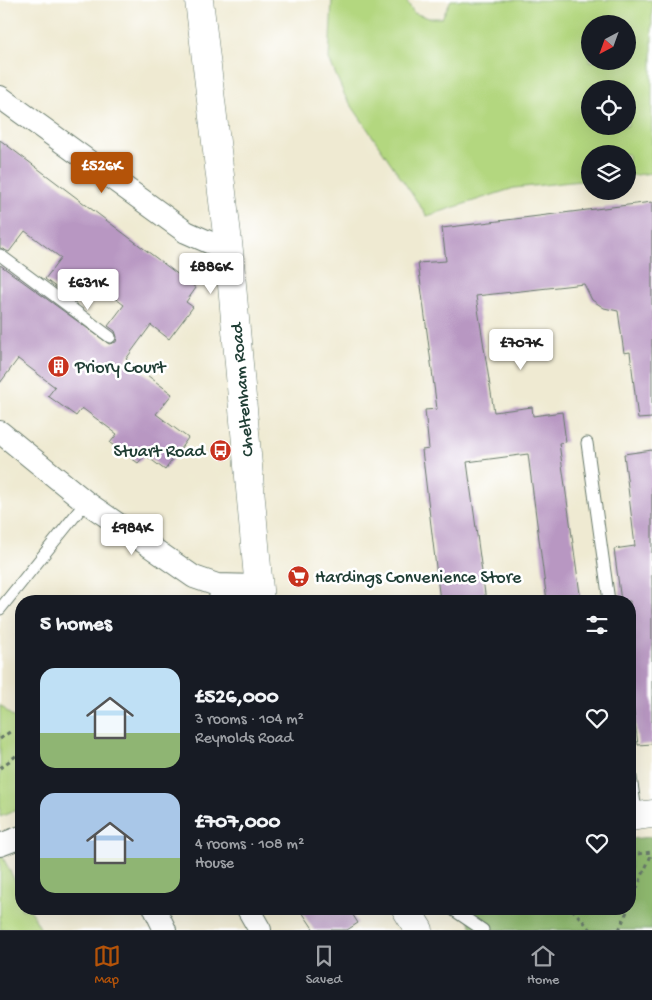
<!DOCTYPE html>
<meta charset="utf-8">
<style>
:root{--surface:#171b24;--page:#20242c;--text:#f1f3f6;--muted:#9ea1a6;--line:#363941;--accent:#b45309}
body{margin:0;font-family:"Gochi Hand",sans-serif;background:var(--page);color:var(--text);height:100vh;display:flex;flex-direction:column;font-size:19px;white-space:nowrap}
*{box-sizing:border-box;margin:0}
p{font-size:16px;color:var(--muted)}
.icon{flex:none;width:28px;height:28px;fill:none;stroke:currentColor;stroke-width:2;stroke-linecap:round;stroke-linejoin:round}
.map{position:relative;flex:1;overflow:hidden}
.details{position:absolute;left:15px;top:595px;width:621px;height:320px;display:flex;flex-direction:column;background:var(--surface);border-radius:20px;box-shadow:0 5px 20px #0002}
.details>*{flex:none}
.needle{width:32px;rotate:221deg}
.tools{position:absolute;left:581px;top:15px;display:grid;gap:10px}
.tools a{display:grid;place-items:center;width:55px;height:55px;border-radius:50%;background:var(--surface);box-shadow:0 5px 20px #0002;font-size:25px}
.price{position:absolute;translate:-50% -42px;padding:0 11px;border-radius:5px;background:#fff;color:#222;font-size:16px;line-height:32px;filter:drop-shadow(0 1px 2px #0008)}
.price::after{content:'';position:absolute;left:50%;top:30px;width:15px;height:11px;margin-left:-8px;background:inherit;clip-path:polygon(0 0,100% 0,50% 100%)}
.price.selected{background:var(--accent);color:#fff}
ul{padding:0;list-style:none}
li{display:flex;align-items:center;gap:15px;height:125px;padding:0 25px}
li span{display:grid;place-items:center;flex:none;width:140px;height:100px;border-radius:15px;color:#555}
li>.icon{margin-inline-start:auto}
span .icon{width:60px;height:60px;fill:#fffc;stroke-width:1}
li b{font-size:21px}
h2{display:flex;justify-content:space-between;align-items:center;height:60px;padding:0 25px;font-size:21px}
.tabs{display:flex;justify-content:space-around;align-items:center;height:70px;border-top:1px solid var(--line);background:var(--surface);font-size:14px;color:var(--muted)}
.tabs a{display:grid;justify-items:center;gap:2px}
.tabs .selected{color:var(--accent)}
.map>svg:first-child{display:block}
.green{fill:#b3d77f;stroke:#698a5a;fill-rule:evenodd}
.forest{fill:#8eb86e;stroke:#567a51}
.building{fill:#b897c2}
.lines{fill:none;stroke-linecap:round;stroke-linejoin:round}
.service-casing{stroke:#687a6b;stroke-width:13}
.minor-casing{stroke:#687a6b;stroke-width:24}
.tertiary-casing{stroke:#687a6b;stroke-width:29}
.path{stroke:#687a6b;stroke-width:3;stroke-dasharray:4 4;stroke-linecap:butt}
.service{stroke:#fff;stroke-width:11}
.minor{stroke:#fff;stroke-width:22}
.tertiary{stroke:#fff;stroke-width:28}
.labels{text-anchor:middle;stroke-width:5;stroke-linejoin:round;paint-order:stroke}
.poi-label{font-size:18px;fill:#1f3d34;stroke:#fff;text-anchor:start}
.street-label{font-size:18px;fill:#1f3d34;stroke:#fff}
</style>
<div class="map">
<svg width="652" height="930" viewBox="0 0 652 930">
<rect width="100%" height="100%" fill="#fff"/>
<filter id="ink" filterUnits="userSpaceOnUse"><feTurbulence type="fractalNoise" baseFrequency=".02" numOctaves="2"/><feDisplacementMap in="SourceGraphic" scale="10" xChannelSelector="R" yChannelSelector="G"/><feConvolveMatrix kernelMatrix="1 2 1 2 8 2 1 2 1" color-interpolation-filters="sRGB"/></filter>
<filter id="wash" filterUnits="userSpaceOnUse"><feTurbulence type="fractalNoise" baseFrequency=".0096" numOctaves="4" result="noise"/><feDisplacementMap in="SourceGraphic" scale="20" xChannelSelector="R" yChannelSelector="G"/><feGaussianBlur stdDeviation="1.12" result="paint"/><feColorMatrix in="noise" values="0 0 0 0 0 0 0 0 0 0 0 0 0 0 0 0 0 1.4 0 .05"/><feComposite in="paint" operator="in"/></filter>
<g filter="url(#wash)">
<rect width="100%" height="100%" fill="#efead2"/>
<g class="green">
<path d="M 332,0 L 406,0 L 414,13 L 429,18 L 442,18 L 451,0 L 652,0 L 652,173 L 628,176 L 628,154 L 590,154 L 590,180 L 514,188 L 427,216 L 345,96 L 329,59 ZM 590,24 L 628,24 L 628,61 L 590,61 ZM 590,89 L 628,89 L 628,126 L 590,126 Z"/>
<polygon points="0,705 21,724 21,808 0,817"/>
<polygon points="0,852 21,892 21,909 30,909 41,930 0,930"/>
</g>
<polygon class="forest" points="652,837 652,930 473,930 464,909 630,909 630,839"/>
<g id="blocks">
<g class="building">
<polygon points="0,140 196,288 186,302 193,307 169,339 151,325 126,359 172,394 156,414 188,438 165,470 145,455 138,463 110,443 117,434 82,408 76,416 48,396 55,387 18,359 0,383 0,265 109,344 116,342 117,337 115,331 108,326 124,305 88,278 71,299 45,279 61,258 25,231 9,252 0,248"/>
<polygon points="652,202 652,418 638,419 630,352 624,353 618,311 604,308 592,300 584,284 476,296 494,412 532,407 533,416 562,412 566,442 559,443 581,601 547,601 528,454 467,462 486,601 440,601 422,450 429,449 425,410 437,409 418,263 446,261 442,228"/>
<polygon points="652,450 652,744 638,745 630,680 630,601 621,601 614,549 635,546 624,454"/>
<polygon points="300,909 349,909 358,923 347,930 314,930"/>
</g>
</g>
</g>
<g filter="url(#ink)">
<use href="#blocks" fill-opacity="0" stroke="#687a6b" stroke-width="1"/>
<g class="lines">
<defs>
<g id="service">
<polyline points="0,255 110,337"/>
<polyline points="587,443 609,601"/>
<polyline points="214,601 217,585"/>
<polyline points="0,609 86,502"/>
<polyline points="630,771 637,817"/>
<polyline points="452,909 483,930"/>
</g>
<g id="minor">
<polyline points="0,97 186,232 229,251"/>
<polyline points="0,432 86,502 194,577 217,585 258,586"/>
<polyline points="0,845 21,837"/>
<polyline points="155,909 165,930"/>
<polyline points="248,909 260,930"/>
</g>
<g id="tertiary">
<polyline points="199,0 229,251 260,601"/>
<polyline points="630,817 652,814"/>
<polyline points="406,909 419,930"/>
</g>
</defs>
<use href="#service" class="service-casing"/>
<use href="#minor" class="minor-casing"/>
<use href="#tertiary" class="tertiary-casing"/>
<g class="path">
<polyline points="0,739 11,731"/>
<polyline points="0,768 21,752"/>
<polyline points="630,855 652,852"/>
<polyline points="630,904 652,853"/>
<polyline points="572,909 591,930"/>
<polyline points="619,930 628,909"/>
</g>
<use href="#service" class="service"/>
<use href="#minor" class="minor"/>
<use href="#tertiary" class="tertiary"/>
</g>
</g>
<defs>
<symbol id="building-disc" viewBox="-11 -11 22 22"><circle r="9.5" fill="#c8321e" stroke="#fff"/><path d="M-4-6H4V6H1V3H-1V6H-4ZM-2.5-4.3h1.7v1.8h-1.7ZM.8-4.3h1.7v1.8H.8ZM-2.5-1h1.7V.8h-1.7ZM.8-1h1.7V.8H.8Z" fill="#fff"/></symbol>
<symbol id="bus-disc" viewBox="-11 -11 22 22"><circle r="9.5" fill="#c8321e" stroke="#fff"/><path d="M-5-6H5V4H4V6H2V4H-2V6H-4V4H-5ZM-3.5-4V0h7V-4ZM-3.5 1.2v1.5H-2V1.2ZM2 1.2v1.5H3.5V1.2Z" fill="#fff"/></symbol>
<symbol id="supermarket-disc" viewBox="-11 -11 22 22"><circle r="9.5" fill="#c8321e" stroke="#fff"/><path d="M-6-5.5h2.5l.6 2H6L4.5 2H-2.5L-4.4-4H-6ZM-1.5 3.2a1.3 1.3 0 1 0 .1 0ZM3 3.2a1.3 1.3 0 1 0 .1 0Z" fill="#fff"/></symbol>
</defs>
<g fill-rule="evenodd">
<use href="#building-disc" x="46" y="354" width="25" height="25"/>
<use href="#bus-disc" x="208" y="438" width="25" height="25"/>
<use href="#supermarket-disc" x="286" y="564" width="25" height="25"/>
</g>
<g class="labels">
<g class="poi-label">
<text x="75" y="372">Priory Court</text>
<text x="205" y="456" text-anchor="end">Stuart Road</text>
<text x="315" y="582">Hardings Convenience Store</text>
</g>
<g class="street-label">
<text transform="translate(241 390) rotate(-95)" y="6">Cheltenham Road</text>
</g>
</g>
</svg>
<div class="tools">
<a><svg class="needle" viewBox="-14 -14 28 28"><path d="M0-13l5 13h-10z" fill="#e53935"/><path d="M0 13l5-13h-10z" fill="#9ea1a6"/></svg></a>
<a><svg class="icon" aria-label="locate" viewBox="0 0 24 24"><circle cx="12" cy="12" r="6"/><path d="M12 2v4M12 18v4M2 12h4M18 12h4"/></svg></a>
<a><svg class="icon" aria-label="layers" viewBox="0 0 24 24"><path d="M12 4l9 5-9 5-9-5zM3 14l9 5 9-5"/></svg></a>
</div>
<b class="price selected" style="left:102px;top:194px">£526K</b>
<b class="price" style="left:211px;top:295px">£886K</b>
<b class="price" style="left:88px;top:311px">£631K</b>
<b class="price" style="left:521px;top:371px">£707K</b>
<b class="price" style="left:132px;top:556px">£984K</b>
<section class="details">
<h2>5 homes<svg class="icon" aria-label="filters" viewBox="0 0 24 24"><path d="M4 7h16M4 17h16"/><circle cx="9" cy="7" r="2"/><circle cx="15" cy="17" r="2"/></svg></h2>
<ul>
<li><span style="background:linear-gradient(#bfe0f5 65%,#8fb573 0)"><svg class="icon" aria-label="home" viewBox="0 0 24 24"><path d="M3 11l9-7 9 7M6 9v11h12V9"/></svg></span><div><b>£526,000</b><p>3 rooms · 104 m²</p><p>Reynolds Road</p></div><svg class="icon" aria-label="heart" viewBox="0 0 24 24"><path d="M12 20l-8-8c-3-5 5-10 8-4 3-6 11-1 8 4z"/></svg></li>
<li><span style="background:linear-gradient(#a9c7e8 65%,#8fb573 0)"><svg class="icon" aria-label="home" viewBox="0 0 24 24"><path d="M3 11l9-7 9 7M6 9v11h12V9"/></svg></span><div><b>£707,000</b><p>4 rooms · 108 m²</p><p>House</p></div><svg class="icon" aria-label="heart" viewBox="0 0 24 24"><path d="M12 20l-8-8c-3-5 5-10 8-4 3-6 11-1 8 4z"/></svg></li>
</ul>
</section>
</div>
<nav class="tabs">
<a class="selected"><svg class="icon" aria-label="map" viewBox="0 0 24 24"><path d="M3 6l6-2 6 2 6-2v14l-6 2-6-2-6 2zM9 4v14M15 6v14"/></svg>Map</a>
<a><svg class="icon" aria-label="saved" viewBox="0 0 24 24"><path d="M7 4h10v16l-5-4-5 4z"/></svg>Saved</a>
<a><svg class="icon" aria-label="home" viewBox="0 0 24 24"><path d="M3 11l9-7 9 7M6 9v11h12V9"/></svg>Home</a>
</nav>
